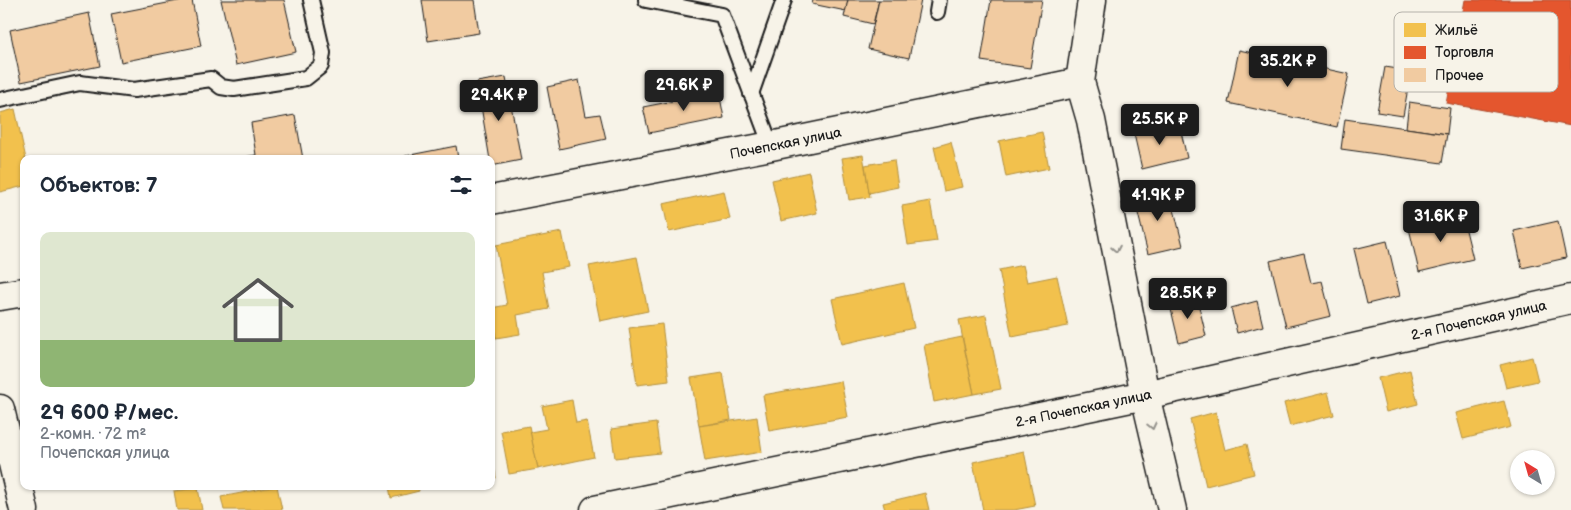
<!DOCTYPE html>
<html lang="ru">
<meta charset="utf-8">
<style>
:root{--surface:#fff;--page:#f2f2f3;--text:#1f2937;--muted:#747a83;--accent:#1c1c1c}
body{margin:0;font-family:"Balsamiq Sans",sans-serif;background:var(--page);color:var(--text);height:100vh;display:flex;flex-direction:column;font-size:19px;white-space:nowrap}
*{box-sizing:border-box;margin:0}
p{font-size:16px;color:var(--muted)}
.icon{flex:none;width:28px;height:28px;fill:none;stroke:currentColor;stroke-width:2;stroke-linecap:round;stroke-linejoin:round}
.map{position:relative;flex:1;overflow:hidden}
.drawer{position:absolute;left:20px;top:155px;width:475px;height:335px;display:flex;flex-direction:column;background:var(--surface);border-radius:10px;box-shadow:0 1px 4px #0004}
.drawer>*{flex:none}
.needle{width:32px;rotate:323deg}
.buttons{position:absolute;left:1510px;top:450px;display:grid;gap:10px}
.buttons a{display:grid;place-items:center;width:45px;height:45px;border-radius:50%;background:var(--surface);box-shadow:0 1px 4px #0004;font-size:25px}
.price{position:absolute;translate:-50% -42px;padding:0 11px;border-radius:5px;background:var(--accent);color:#fff;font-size:16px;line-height:32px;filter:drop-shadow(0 1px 2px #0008)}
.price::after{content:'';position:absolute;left:50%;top:30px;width:15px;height:11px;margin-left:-8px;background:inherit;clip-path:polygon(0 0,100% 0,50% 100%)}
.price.selected{background:#222;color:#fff}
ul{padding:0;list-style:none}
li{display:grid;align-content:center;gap:10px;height:265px;padding:0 20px}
li span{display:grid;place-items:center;height:155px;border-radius:10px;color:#555}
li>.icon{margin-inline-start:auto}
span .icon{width:90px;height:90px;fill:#fffc;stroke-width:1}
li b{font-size:21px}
h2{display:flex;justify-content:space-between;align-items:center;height:60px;padding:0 20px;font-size:21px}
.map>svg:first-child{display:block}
.homes{fill:#f2c14e;stroke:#b2903f}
.shops{fill:#e4572e;stroke:#a84529}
.building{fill:#f1cba1;stroke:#1c1c1c}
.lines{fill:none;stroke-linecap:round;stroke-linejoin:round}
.service-casing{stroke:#1c1c1c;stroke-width:18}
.minor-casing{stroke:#1c1c1c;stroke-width:31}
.primary-casing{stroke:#1c1c1c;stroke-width:31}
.service{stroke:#f7f3e8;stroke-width:14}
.minor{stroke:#f7f3e8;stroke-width:28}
.primary{stroke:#f7f3e8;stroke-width:28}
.oneway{stroke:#94928c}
.labels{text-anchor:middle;stroke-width:5;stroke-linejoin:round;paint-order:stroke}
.street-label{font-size:14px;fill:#1c1c1c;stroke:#f7f3e8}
.key{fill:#f7f3e8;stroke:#b5b2ab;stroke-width:1}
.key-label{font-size:14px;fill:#1c1c1c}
</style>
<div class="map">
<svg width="1571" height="510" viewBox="0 0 1571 510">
<rect width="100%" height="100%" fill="#f7f3e8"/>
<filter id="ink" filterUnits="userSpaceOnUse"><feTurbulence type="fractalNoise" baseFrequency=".02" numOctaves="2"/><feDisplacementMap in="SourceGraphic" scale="10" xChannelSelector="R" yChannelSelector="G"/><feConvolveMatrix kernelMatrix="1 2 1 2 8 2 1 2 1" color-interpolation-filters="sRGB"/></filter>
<g filter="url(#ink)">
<g class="homes">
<polygon points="15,109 26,159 24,159 24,186 0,192 0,113"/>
<polygon points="1042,132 1049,168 1006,177 999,141"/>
<polygon points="951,142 962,187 944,191 934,147"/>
<polygon points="863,155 870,197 849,200 842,158"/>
<polygon points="894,160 898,187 869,193 865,165"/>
<polygon points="809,172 817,213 781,221 772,180"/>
<polygon points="724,191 730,219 669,232 663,204"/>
<polygon points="930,201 937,241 908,245 902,206"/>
<polygon points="562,232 569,267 542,272 549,309 517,315 520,334 496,338 491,308 507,305 496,245"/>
<polygon points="637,257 648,311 600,321 589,266"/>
<polygon points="1023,265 1027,282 1057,276 1068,326 1012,337 999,270"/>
<polygon points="904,283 914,328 842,344 832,299"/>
<polygon points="491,314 496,338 491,339"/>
<polygon points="986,315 1001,389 974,394 959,320"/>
<polygon points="662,324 669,381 637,385 629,328"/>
<polygon points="962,337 974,394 934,402 924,345"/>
<polygon points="1532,357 1538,381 1506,388 1500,365"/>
<polygon points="1410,370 1418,404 1386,412 1378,378"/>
<polygon points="723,373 731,420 699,426 691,378"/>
<polygon points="841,381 848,417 769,431 763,395"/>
<polygon points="1328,392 1334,415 1290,426 1284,403"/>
<polygon points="572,400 576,423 587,421 594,457 538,469 530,432 547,429 542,406"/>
<polygon points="1504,401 1511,427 1463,439 1456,413"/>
<polygon points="1216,412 1225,450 1247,444 1254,474 1206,486 1190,419"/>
<polygon points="757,417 762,452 705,461 699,426"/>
<polygon points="656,423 660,453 615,458 611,429"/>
<polygon points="529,426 538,469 509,474 501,431"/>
<polygon points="491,450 496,478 491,479"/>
<polygon points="1024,451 1035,506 1014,510 983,510 973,462"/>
<polygon points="277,486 282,510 224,510 221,497"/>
<polygon points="389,486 418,486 419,491 391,498"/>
<polygon points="198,488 202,510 177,510 174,491"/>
<polygon points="925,493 929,510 885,510 883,503"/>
</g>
<polygon class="shops" points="1465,0 1571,0 1571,126 1446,103"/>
<g class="building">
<polygon points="183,0 192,0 201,46 121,62 111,14"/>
<polygon points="221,0 284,0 296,52 236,65"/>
<polygon points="422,0 474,0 479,33 428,41"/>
<polygon points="813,0 848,0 846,11 812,4"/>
<polygon points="848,0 879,0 873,24 844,17"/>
<polygon points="879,0 921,0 909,58 868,49"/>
<polygon points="991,0 1042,0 1030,68 981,61"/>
<polygon points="89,13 100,66 21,82 10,30"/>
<polygon points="1239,50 1349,74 1337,127 1228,103"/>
<polygon points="1385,67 1411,71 1403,116 1377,112"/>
<polygon points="506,77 521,160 491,166 477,82"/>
<polygon points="579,80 586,116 600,114 606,139 559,149 547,87"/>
<polygon points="719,92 724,118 649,133 643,107"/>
<polygon points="1409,102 1450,108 1447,134 1406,128"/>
<polygon points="295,115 303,159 232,159 256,155 251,123"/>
<polygon points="1345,119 1447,134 1442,163 1341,149"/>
<polygon points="1179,123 1187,158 1142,169 1134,134"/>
<polygon points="456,146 458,159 406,159 405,156"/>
<polygon points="1169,189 1183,246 1148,254 1134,197"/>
<polygon points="1462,214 1473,259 1419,272 1409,228"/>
<polygon points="1558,221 1566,258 1522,268 1514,231"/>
<polygon points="1387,241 1400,296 1367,304 1354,249"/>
<polygon points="1304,253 1311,283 1322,281 1331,316 1286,327 1270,261"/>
<polygon points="1197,298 1206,336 1179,343 1170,305"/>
<polygon points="1257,301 1263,326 1237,333 1231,308"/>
</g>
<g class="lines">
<defs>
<g id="service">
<polyline points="646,0 722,15 771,146"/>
<polyline points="937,12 939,0"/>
<polyline points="751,94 784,0"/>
<polyline points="0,100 80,83 134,90 211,79 221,87 234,89 306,78 321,66 323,53 311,0"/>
</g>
<g id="minor">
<polyline points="1092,0 1080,82 1091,120 1145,395 1172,510"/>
<path id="s1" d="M 491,200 L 771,146 L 1080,82"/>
<polyline points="0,296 24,292"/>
<path id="s2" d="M 595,510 L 1145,395 L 1571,299"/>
</g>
<polyline id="primary" points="0,409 24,510"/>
</defs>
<use href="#service" class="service-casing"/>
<use href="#minor" class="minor-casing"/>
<use href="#primary" class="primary-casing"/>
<use href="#service" class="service"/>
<use href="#minor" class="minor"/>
<use href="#primary" class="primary"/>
</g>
<defs><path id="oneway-chevron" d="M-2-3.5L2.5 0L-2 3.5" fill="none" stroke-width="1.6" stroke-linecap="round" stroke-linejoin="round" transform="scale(1.25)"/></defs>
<g class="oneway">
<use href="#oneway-chevron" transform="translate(1116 249) rotate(79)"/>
<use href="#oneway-chevron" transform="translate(1152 426) rotate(77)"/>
</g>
</g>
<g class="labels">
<g class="street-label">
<text dy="5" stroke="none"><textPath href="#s1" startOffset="300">Почепская улица</textPath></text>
<text dy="5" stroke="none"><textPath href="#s2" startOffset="904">2-я Почепская улица</textPath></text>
<text dy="5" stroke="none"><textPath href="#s2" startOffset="499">2-я Почепская улица</textPath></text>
</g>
</g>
<rect x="1394" y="12" width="164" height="80" rx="8" class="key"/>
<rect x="1404" y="23" width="22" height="14" fill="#f2c14e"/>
<rect x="1404" y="46" width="22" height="13" fill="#e4572e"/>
<rect x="1404" y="68" width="22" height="14" fill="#f1cba1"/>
<g class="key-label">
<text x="1435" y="35">Жильё</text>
<text x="1435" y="57">Торговля</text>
<text x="1435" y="80">Прочее</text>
</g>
</svg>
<div class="buttons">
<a><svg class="needle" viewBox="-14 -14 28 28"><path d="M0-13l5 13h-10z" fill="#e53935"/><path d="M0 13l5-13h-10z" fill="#747a83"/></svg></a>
</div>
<b class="price" style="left:1288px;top:88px">35.2K ₽</b>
<b class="price selected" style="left:684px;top:112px">29.6K ₽</b>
<b class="price" style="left:499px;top:122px">29.4K ₽</b>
<b class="price" style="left:1160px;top:146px">25.5K ₽</b>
<b class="price" style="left:1158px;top:222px">41.9K ₽</b>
<b class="price" style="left:1441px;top:243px">31.6K ₽</b>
<b class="price" style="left:1188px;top:320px">28.5K ₽</b>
<section class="drawer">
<h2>Объектов: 7<svg class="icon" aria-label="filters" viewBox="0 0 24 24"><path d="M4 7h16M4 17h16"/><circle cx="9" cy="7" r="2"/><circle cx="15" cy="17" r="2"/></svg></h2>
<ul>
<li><span style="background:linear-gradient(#dfe7d0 70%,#8fb573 0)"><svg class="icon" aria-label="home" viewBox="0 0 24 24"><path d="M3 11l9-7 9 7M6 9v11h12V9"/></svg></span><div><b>29 600 ₽/мес.</b><p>2-комн. · 72 m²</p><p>Почепская улица</p></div></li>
</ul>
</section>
</div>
